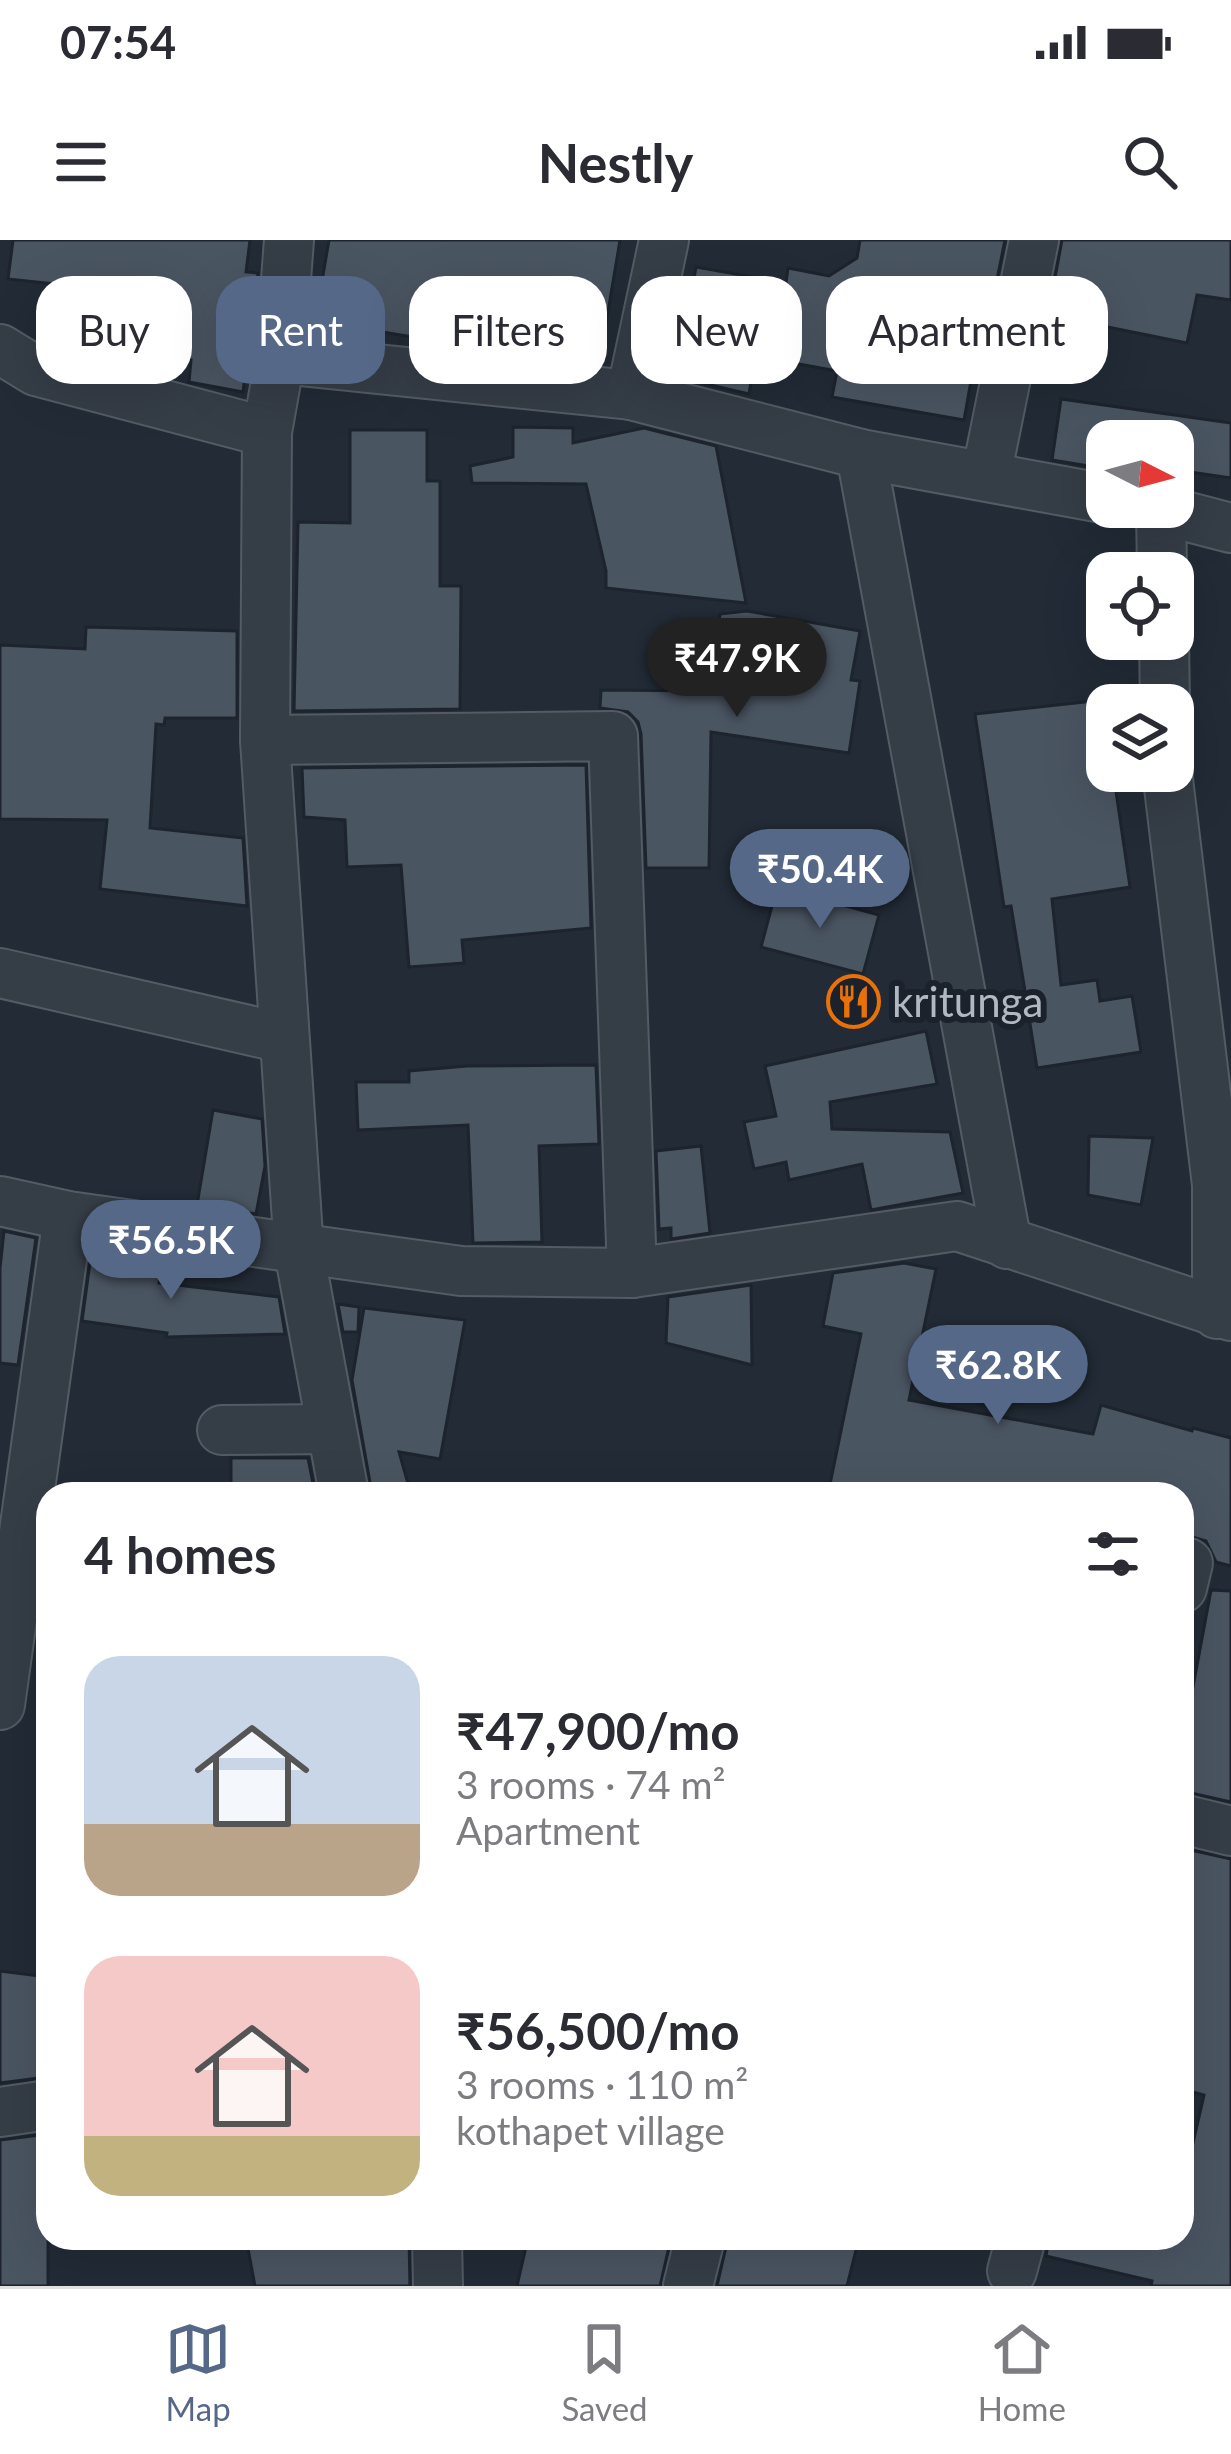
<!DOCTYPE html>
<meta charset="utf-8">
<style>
:root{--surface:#fff;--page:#f7f7f7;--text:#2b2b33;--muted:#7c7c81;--line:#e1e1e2;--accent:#556888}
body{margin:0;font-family:Lato,sans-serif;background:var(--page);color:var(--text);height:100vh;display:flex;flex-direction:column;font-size:45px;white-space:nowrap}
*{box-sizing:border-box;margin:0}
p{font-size:39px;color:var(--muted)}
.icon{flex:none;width:66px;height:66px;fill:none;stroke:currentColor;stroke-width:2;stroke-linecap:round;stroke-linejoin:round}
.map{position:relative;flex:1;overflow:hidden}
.drawer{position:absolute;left:36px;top:1242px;width:1158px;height:768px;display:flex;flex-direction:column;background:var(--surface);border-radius:36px;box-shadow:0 12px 48px #0002}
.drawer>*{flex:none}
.banner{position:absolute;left:36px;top:36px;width:1161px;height:108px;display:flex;gap:24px}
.needle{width:78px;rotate:96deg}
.controls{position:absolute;left:1086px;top:180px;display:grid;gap:24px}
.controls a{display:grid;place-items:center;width:108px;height:108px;border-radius:24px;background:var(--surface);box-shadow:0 12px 48px #0002;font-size:60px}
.price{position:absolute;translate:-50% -102px;padding:0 27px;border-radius:42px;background:var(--accent);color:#fff;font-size:39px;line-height:78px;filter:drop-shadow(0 3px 6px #0008)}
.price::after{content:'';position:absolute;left:50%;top:72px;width:36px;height:27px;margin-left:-18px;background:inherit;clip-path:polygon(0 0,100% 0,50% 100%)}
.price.active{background:#222;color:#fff}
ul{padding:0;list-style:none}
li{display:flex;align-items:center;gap:36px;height:300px;padding:0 48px}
li span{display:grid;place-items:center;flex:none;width:336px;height:240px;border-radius:36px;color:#555}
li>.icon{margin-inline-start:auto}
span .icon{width:144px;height:144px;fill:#fffc;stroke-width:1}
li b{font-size:51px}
h2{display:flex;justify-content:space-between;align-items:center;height:144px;padding:0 48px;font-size:51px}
.pill{padding:0 42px;border-radius:36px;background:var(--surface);box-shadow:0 12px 48px #0002;font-size:42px;line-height:108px}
.pill.active{background:var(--accent);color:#fff}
.status{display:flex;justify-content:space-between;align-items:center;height:84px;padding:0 60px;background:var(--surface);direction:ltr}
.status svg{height:33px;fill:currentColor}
header{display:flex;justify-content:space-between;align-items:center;height:156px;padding:0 48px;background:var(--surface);font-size:54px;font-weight:700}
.tabs{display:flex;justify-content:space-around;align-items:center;height:168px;border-top:3px solid var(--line);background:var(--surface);font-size:33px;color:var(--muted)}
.tabs a{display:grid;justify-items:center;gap:6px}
.tabs .active{color:var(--accent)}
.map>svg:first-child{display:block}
.building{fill:#4a5562;stroke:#1d242d;stroke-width:3}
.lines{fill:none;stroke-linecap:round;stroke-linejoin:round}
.street-casing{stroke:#535b64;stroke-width:52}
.street{stroke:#353d47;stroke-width:48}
.labels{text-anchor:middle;stroke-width:12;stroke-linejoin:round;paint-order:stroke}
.poi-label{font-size:42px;fill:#b0b8c3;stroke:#1b222b;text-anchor:start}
</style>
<div class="status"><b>07:54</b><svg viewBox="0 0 49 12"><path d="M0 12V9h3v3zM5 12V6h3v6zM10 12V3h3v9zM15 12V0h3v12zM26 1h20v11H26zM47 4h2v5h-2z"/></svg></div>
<header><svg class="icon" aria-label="menu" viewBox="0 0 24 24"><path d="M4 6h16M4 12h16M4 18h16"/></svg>Nestly<svg class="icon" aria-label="search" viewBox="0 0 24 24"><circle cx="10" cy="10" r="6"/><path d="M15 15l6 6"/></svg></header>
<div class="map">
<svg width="1231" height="2046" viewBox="0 0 1231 2046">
<rect width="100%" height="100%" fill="#222b36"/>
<g class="building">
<polygon points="13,0 250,0 246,32 258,33 243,152 189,142 191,120 105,110 112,50 8,39"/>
<polygon points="329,0 620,0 604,96 430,66 424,99 312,80 315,40 322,41"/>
<polygon points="860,0 1005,0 992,64 985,63 964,180 832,157 837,131 755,116 749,154 676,137 696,27 786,43 788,28 829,36 857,18"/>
<polygon points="1062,0 1231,0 1231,60 1197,55 1187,103 1048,75"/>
<polygon points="1061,159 1231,183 1231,238 1176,230 1173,238 1173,201 1107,201 1107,229 1052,220"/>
<polygon points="513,187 573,188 573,203 644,188 716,206 746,363 606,348 606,331 586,244 472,243 470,226 513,217"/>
<polygon points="350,190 427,190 427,241 440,241 440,346 461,346 460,469 294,471 298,282 350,283"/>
<polygon points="747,371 860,391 851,440 860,441 849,513 711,492 709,628 646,628 641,494 638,482 628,472 600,468 601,450 709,451 720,374"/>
<polygon points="86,387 237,391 237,478 165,478 164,485 156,484 150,588 243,598 247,666 100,649 107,580 0,579 0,405 85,409"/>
<polygon points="1103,460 1107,531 1113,531 1130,647 1052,659 1061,745 1097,740 1100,761 1132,756 1141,812 1037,828 1029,777 992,767 990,756 1025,751 1011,666 1004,667 975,474"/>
<polygon points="586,525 591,688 462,700 464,723 409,727 401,625 347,627 345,580 304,577 302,528"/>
<polygon points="777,647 879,675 863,734 761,707"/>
<polygon points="926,791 937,844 830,862 832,889 950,892 963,953 871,970 862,924 789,940 786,922 754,929 744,882 776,876 765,826"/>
<polygon points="596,825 599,904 539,906 542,1002 473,1003 468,885 358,890 356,842 409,842 409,831 467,826"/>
<polygon points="213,870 262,879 265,926 256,974 197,965"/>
<polygon points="1089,896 1153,898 1141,965 1088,955"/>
<polygon points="701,906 710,993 671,999 671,988 659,989 656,911"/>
<polygon points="4,991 36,998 18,1125 0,1123 0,1028"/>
<polygon points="92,1008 162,1018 159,1043 279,1057 285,1094 166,1097 167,1093 82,1081"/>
<polygon points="904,1023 936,1029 909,1160 1093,1194 1101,1165 1192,1191 1193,1188 1231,1198 1231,1326 1216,1322 1206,1301 1182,1294 1182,1254 828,1254 861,1094 823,1086 833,1033"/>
<polygon points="751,1045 752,1125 666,1103 668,1057"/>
<polygon points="338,1064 359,1067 358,1092 343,1092"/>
<polygon points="364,1068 465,1080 440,1219 399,1212 411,1254 372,1254 352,1140"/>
<polygon points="231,1218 308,1218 315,1254 231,1254"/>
<polygon points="1211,1350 1231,1351 1231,1562 1182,1551 1182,1506"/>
<polygon points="1182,1608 1231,1619 1231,2046 1151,2046 1152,2041 1046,2016 1049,1998 1182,1998 1182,1951 1204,1855 1182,1849"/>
<polygon points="0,1731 48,1737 39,1838 0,1843"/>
<polygon points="48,1894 48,2046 0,2046 0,1900"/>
<polygon points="246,1998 409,1998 410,2046 255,2046"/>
<polygon points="528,1998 671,1998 660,2046 517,2046"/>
<polygon points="728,1998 859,1998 847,2046 717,2046"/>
</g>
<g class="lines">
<defs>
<g id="street">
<polyline points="289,0 280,119 267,192 265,500 299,1011 344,1254"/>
<polyline points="0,109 36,131 267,192"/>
<polyline points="280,119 631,155 861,214 1107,259"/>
<polyline points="631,155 664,0"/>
<polyline points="861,214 1007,1004"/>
<polyline points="986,236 1034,0"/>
<polyline points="1150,267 1231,288"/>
<polyline points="1161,269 1162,333"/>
<polyline points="1164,399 1165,465"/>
<polyline points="265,500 613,496 632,1033"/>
<polyline points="1167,531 1217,945 1217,1074"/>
<polyline points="0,733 283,798"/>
<polyline points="0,961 68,976 461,1031 632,1033 957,986 1231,1076"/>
<polyline points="222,1190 330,1189"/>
<polyline points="1182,1322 1188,1323 1182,1348"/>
<polyline points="0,1465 68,976"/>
<polyline points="1182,1579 1231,1591"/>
<polyline points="0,1872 48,1865"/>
<polyline points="437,1998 438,2046"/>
<polyline points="1012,2031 1021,1998"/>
<polyline points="688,2046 700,1998"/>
</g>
</defs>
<use href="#street" class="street-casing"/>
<use href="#street" class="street"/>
</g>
<defs>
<symbol id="restaurant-ring" viewBox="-11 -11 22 22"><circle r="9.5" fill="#1b222b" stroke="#e8710a" stroke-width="1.5"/><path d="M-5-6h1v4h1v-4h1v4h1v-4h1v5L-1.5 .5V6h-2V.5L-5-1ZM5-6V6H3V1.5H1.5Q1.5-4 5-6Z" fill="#e8710a"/></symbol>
</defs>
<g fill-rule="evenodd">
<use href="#restaurant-ring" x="824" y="732" width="59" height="59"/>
</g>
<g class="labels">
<g class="poi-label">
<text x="892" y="777">kritunga</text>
</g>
</g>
</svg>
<div class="controls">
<a><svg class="needle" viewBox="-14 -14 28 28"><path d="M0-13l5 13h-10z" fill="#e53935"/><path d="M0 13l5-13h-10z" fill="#7c7c81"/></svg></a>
<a><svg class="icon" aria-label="locate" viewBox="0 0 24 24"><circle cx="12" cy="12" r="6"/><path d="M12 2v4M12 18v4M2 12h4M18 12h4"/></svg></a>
<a><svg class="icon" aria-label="layers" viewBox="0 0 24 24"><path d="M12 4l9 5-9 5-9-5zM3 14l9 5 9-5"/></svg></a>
</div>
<b class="price active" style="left:737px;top:480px">₹47.9K</b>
<b class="price" style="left:820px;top:691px">₹50.4K</b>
<b class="price" style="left:171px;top:1062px">₹56.5K</b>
<b class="price" style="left:998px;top:1187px">₹62.8K</b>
<div class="banner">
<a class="pill">Buy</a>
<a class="pill active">Rent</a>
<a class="pill">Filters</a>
<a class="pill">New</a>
<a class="pill">Apartment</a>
</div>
<section class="drawer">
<h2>4 homes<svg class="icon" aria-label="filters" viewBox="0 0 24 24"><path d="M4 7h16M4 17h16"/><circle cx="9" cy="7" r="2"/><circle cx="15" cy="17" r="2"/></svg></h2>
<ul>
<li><span style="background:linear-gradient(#c9d6e8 70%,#b9a48a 0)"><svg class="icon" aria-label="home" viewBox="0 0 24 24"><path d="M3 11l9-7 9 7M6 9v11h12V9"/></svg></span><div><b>₹47,900/mo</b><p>3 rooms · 74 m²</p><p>Apartment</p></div></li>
<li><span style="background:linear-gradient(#f6c9c9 75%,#c2b280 0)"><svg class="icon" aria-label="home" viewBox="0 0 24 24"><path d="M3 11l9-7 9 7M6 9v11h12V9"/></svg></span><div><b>₹56,500/mo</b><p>3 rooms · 110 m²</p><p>kothapet village</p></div></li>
</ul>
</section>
</div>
<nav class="tabs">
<a class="active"><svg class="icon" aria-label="map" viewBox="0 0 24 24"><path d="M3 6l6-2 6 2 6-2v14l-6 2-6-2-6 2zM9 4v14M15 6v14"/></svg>Map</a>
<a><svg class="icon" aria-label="saved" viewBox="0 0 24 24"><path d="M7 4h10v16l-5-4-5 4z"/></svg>Saved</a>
<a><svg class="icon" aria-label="home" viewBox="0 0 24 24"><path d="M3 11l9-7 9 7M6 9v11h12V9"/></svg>Home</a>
</nav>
